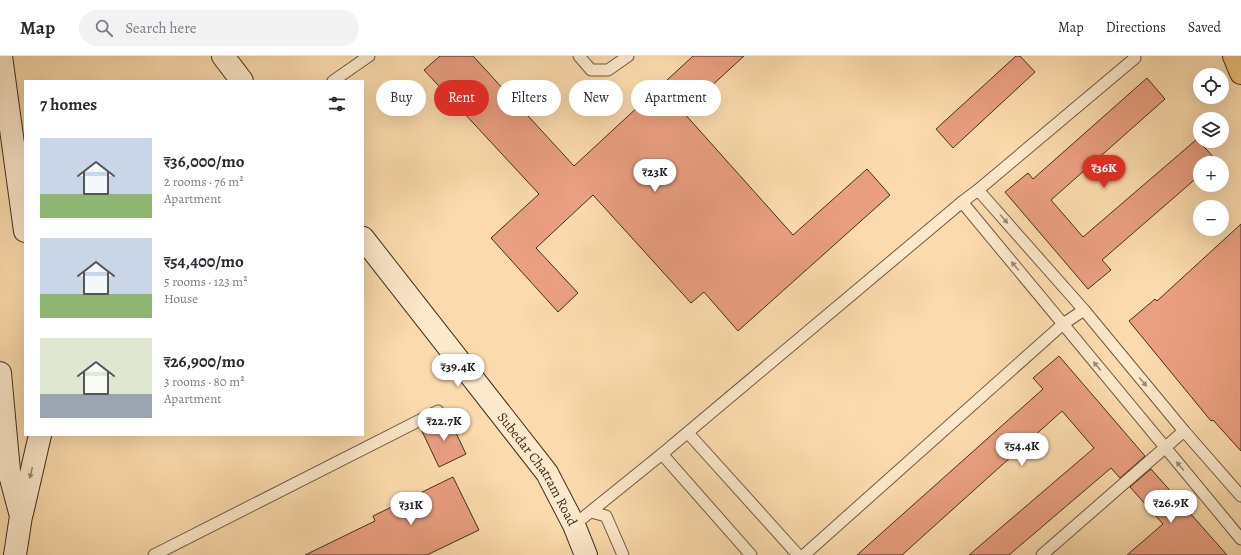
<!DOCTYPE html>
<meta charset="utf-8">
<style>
:root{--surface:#fff;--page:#f2f2f3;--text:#2b2b33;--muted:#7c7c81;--line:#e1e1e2;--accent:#d93025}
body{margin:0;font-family:Alegreya,serif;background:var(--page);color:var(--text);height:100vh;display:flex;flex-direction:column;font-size:15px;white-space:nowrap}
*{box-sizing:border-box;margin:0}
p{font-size:13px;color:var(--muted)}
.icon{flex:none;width:22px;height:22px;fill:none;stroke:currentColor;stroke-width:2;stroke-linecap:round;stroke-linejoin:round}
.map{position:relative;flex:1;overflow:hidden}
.side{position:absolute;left:24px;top:24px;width:340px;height:356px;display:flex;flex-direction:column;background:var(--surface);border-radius:0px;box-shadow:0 4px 16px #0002}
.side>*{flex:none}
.banner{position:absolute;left:376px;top:24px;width:380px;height:36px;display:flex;gap:8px}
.buttons{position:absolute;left:1193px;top:12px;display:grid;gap:8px}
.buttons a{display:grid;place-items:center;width:36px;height:36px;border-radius:50%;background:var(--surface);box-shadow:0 4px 16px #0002;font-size:20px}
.price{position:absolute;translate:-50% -34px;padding:0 9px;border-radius:14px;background:#fff;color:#222;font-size:13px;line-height:26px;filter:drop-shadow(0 1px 2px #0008)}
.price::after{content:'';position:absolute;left:50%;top:24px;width:12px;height:9px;margin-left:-6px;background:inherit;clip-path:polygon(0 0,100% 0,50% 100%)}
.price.current{background:var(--accent);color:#fff}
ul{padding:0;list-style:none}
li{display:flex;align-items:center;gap:12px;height:100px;padding:0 16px}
li span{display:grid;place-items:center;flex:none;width:112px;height:80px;border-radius:0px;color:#555}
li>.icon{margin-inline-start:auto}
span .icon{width:48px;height:48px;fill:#fffc;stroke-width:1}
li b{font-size:17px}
h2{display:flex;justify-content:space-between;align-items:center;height:48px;padding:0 16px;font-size:17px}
.tag{padding:0 14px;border-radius:18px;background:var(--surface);box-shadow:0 4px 16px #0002;font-size:14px;line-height:36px}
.tag.current{background:var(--accent);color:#fff}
header{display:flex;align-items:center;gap:24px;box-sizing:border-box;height:56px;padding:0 20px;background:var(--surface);border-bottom:1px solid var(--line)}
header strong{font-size:19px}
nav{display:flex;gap:22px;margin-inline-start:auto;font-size:14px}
.search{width:280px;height:36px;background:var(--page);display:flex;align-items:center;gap:10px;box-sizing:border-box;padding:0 14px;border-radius:22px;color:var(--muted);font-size:15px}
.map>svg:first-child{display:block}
.building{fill:#ea9f80;stroke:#3e3023}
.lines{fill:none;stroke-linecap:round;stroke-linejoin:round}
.service-casing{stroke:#6d5b46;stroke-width:13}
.secondary-casing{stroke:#3e3023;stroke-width:24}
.primary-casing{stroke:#3e3023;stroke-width:24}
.service{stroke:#fce8ca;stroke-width:11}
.secondary{stroke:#fce8ca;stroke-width:22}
.primary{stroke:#eebe76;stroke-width:22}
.oneway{fill:#9d8c76}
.labels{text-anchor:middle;stroke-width:4;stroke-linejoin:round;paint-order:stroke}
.street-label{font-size:14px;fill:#3e3023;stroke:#fce8ca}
</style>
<header>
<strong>Map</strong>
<div class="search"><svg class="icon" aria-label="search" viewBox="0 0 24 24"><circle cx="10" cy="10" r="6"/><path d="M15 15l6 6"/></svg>Search here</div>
<nav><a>Map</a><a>Directions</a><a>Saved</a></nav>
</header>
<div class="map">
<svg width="1241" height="499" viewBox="0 0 1241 499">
<rect width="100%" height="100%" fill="#fbdbad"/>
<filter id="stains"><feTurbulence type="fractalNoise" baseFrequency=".005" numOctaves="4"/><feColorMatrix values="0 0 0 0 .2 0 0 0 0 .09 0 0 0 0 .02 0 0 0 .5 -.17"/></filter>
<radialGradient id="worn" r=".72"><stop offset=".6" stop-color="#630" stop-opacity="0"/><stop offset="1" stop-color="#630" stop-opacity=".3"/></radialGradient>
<g class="building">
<polygon points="440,0 473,0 574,110 693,0 744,0 683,56 793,179 867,113 890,139 738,275 704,236 691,247 593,139 536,192 578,237 558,256 491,182 539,138 424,14"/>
<polygon points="1016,0 1020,0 1035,16 953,92 936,73"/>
<polygon points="1147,22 1165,43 1051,144 1083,181 1197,83 1216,104 1213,107 1200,107 1200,119 1102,204 1111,214 1088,233 1005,136 1028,117 1033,123"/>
<polygon points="1241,168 1241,395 1213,364 1211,365 1129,265 1155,243 1157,245"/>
<polygon points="1059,300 1145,400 1120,422 1111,412 1009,499 969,499 1094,392 1062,355 902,499 857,499 1043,333 1033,322"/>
<polygon points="448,360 466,398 439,411 421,373"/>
<polygon points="1151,413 1227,499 1127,499 1163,468 1130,431"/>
<polygon points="453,421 479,474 427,499 305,499 375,465 373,460"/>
</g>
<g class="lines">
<defs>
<g id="service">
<polyline points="579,0 591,14 608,14 628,0"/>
<polyline points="333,25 369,0"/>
<polyline points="978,134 1084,254 1184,375 1241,440"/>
<polyline points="962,146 1241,483"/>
<polyline points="688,377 798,499"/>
<polyline points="662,398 751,499"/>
<polyline points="591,456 606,460 623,499"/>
<polyline points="574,469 662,398 962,146 978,134 1135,2"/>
<polyline points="154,499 438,355"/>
<polyline points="804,499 1063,268 1084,254"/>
<polyline points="1042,499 1184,375"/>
</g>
<g id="secondary">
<polyline points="1,0 25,175"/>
<polyline points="223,0 242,25"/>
<path id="s1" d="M 363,182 L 547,417 L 574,469 L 586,499"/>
<polyline points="0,317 9,415 21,460 15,499"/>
<polyline points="22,457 40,379"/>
</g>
<polyline id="primary" points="1234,0 1241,17"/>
</defs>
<use href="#service" class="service-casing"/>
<use href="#secondary" class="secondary-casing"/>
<use href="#primary" class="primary-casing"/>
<use href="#service" class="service"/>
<use href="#secondary" class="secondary"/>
<use href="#primary" class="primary"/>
</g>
<defs><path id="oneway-solid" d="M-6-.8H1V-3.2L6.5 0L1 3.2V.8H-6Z"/></defs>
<g class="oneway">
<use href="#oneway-solid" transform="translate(1004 163) rotate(49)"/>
<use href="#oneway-solid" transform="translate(1015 210) rotate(-130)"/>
<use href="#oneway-solid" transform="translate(1097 310) rotate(-130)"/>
<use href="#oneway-solid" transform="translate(1143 326) rotate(50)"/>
<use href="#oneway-solid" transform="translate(1180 410) rotate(-130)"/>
<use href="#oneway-solid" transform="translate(31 417) rotate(103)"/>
</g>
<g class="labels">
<g class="street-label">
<text dy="5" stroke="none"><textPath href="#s1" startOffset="290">Subedar Chatram Road</textPath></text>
</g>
</g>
<rect width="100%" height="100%" filter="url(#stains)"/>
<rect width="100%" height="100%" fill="url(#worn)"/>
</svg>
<div class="buttons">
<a><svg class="icon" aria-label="locate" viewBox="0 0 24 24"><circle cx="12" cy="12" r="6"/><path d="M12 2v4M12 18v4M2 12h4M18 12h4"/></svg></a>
<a><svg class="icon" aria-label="layers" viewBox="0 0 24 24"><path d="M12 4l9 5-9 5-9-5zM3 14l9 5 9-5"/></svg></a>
<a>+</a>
<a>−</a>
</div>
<b class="price current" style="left:1104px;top:133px">₹36K</b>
<b class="price" style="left:655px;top:137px">₹23K</b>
<b class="price" style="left:458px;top:332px">₹39.4K</b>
<b class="price" style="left:444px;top:386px">₹22.7K</b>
<b class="price" style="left:1022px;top:411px">₹54.4K</b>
<b class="price" style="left:1171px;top:468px">₹26.9K</b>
<b class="price" style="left:411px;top:470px">₹31K</b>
<div class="banner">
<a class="tag">Buy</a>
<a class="tag current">Rent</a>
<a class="tag">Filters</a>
<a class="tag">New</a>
<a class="tag">Apartment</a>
</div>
<section class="side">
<h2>7 homes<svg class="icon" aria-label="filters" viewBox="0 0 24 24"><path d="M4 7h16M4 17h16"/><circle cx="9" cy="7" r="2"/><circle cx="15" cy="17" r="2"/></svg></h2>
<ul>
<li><span style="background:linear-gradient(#c9d6e8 70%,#8fb573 0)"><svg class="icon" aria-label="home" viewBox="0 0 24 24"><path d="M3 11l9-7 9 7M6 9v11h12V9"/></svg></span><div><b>₹36,000/mo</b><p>2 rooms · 76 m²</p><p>Apartment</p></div></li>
<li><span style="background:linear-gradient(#c9d6e8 70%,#8fb573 0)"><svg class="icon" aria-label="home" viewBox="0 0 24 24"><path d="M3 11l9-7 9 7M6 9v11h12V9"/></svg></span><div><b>₹54,400/mo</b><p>5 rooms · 123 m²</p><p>House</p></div></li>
<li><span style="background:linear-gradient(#dfe7d0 70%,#9aa5b1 0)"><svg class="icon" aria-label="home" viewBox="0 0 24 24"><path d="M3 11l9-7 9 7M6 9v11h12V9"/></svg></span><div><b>₹26,900/mo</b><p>3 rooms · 80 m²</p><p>Apartment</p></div></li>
</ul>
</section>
</div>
